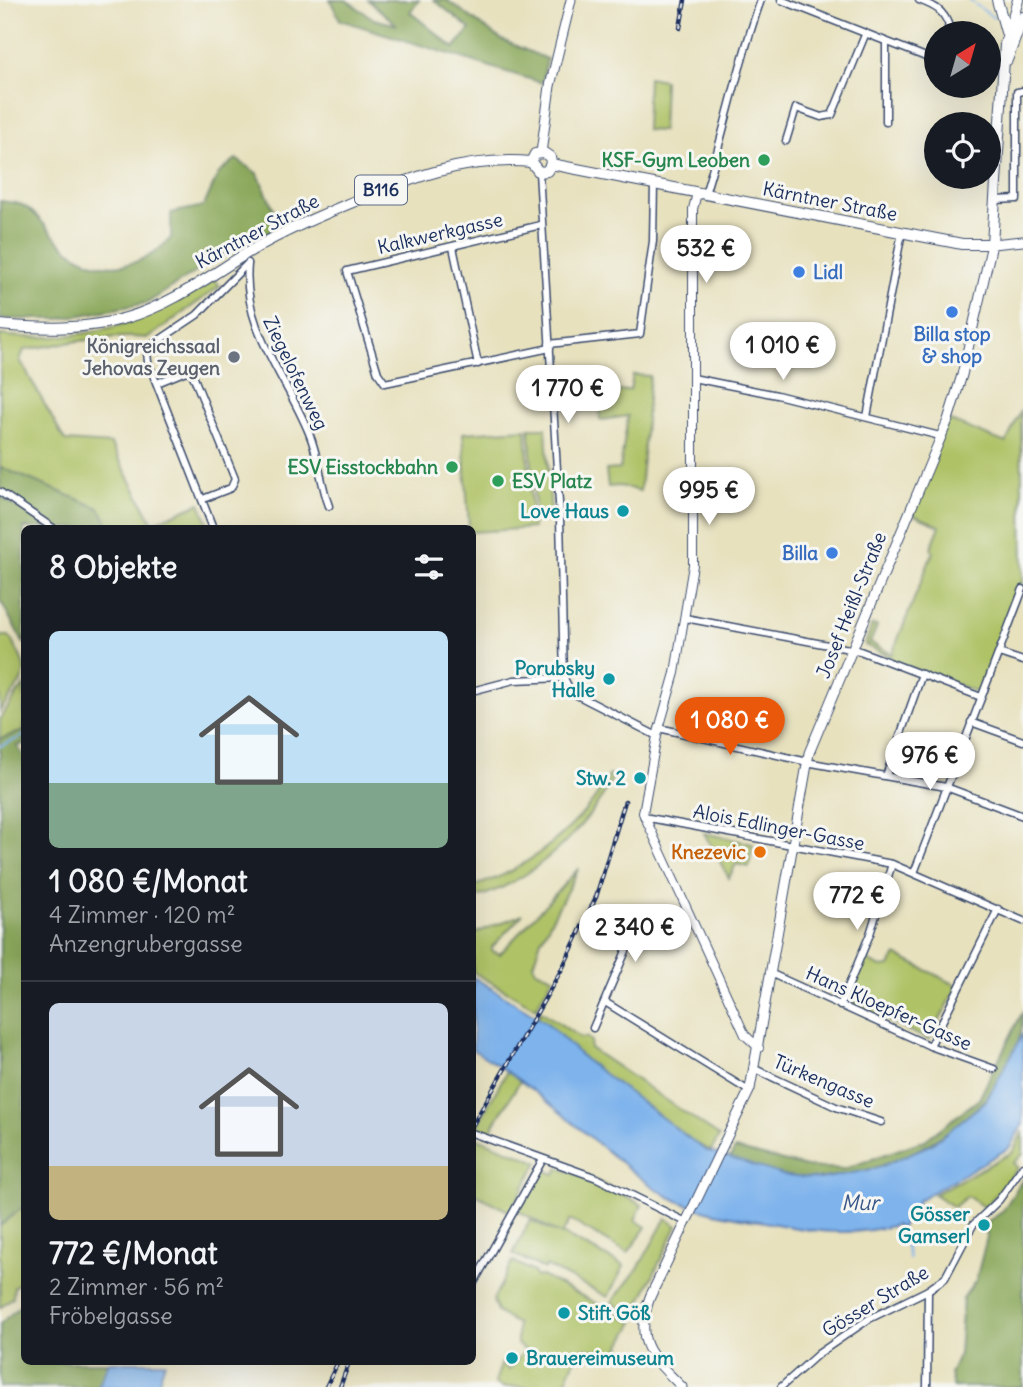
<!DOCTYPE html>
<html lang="de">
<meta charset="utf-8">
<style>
:root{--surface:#171b24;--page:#242831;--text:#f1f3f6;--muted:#9ea1a6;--line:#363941;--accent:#ea580c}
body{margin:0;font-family:Delius,sans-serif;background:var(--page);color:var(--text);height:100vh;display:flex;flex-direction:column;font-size:26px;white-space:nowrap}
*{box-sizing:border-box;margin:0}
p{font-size:23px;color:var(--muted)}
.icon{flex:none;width:38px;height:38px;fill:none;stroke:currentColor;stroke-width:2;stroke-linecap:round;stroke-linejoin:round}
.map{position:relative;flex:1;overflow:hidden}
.sheet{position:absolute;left:21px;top:525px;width:455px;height:840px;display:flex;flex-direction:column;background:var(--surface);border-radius:10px;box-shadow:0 7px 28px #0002}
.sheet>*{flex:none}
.needle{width:46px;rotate:37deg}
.tools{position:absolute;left:924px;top:21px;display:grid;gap:14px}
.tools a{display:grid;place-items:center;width:77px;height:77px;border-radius:50%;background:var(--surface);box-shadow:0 7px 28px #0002;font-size:35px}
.price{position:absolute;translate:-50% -60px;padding:0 16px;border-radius:24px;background:#fff;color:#222;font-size:23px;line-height:46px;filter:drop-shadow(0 2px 4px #0008)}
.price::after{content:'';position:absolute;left:50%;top:42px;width:21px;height:16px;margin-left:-10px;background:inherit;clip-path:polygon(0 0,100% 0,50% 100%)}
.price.active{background:var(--accent);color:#fff}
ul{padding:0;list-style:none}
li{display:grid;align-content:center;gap:14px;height:371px;padding:0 28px}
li+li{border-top:2px solid var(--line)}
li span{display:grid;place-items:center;height:217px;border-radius:10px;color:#555}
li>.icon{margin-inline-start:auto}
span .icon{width:126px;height:126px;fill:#fffc;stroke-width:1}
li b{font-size:30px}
h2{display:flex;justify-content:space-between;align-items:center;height:84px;padding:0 28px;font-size:30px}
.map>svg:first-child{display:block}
.green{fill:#afc266;stroke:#657862;stroke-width:2}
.forest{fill:#8ba85b;stroke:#536c5c;stroke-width:2}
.water{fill:#7eb3ec;stroke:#4c71a5;stroke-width:2}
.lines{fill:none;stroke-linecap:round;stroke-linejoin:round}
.stream{stroke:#7eb3ec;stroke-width:2}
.minor-casing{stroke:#3a4a6c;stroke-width:9}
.tertiary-casing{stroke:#3a4a6c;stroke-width:10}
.secondary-casing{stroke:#3a4a6c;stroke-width:11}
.primary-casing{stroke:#3a4a6c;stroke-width:12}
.minor{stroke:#fff;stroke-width:6}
.tertiary{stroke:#fff;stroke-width:8}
.secondary{stroke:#fff;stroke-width:9}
.primary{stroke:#fff;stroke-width:10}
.rail-casing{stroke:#1b2f5e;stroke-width:4.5}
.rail{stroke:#f6f6f2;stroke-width:2;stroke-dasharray:5;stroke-linecap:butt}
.leisure-dot{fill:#2e9e5b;stroke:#f6f6f2;stroke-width:2.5}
.shop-dot{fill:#3f7fe0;stroke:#f6f6f2;stroke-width:2.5}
.worship-dot{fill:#6b7280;stroke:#f6f6f2;stroke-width:2.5}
.culture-dot{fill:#0f9aa8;stroke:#f6f6f2;stroke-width:2.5}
.food-dot{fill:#e8710a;stroke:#f6f6f2;stroke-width:2.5}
.labels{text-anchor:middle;stroke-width:6;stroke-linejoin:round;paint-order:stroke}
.shield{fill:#f6f6f2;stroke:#5d6b8a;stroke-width:2}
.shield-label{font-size:18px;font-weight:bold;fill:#1b2f5e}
.leisure-label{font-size:19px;font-weight:bold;fill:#27864d;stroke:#f6f6f2;text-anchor:end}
.street-label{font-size:19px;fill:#1b2f5e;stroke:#f6f6f2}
.shop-label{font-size:19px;font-weight:bold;fill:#366cbe;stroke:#f6f6f2;text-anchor:start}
.worship-label{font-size:19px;font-weight:bold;fill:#5b616d;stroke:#f6f6f2;text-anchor:end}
.culture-label{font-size:19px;font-weight:bold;fill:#0d838f;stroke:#f6f6f2;text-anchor:end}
.food-label{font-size:19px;font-weight:bold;fill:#c56008;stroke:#f6f6f2;text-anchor:end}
.water-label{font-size:21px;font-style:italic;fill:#395789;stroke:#f6f6f2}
</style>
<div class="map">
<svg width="1023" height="1387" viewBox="0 0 1023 1387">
<rect width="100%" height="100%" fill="#f6f6f2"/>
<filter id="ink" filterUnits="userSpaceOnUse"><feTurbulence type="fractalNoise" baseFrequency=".0143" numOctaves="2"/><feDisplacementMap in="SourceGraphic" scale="14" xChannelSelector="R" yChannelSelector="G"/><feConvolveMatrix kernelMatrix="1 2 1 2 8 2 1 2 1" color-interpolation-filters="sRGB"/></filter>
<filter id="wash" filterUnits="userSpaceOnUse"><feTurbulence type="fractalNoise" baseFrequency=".00686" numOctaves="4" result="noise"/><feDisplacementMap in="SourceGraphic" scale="28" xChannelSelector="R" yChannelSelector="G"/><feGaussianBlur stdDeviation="1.57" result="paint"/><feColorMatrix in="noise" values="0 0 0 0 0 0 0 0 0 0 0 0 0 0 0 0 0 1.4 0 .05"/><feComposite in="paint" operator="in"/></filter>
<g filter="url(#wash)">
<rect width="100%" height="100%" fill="#e7e1be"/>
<g class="green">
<polygon points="648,77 664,80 662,131 646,130"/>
<path d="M 214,279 L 220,286 L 148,338 C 105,334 67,343 24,350 L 20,360 L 65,441 L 111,444 L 153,523 L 200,503 L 210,528 L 111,528 L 99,508 L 0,467 L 0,335 C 76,345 152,323 214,279 Z"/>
<polygon points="633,375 650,376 640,491 620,486 608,487 606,470 620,469 628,416 600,420 599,394 630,390"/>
<polygon points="1021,410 1023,582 979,693 890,660 891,657 865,645 872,625 877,626 870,643 892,654 933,552 931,548 940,526 909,513 948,420 1006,443"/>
<polygon points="529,428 546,428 551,514 536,518"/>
<polygon points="526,429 533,528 473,532 469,528 463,433"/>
<path d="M 0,636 L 9,636 C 34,677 26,674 0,711 Z"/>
<polygon points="24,685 24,731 0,739 0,718"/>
<path d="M 609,775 L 613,777 C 589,827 529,885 473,898 L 473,886 C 523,874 587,821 609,775 Z"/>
<polygon points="704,833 753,844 749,867 736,864 729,878"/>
<polygon points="579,868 541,940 533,964 536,970 553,977 536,1008 473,972 473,934 523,914 492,947 492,951 500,954"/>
<polygon points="896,955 958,986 929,1040 846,1002 865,959 881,967 890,966"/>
<polygon points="541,1011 581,1038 586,1037 591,1041 590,1048 719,1136 711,1151 693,1142 588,1062 538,1017"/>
<polygon points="507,1071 520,1081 488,1135 475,1129"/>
<polygon points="1023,1131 1023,1154 1013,1163 1018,1168 985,1208 967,1196 954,1207 934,1194 1013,1152"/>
<polygon points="472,1136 538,1162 510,1212 473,1193"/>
<polygon points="559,1168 591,1178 642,1205 635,1220 646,1227 628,1253 570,1220 562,1234 624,1266 608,1297 546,1266 544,1269 513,1254 530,1220 562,1235 517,1210 541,1169 555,1174"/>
<polygon points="24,1206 24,1279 14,1287 13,1297 0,1308 0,1226"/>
<polygon points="666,1218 677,1226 633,1317 612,1302 639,1267"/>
<polygon points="513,1261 534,1272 536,1277 542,1276 634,1322 617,1352 584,1348 577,1355 563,1387 502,1387 495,1383 501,1364 509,1370 525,1350 517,1344 517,1324 497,1312 493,1300"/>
</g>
<g class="forest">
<polygon points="330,0 346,0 374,19 397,25 368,0 419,0 410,12 454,48 470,29 434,0 447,0 502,40 547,59 542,83 340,20"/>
<path d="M 236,159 L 258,174 L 282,228 L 237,246 L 147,303 L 60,319 L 0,319 L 0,201 C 6,202 16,202 22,205 C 40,214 52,238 69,250 C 104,276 143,268 171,238 L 171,213 L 204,206 L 218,174 Z"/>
<polygon points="0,467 99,508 111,528 57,528 0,489"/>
<polygon points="0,496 49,528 24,528 24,644 0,600"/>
<polygon points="24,731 24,744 17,746 24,756 24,1206 0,1226 0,739"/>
<path d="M 1023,1011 C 1023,1102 906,1174 823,1178 C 792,1180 757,1170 729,1159 L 735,1149 L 807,1167 L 844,1169 L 925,1140 L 979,1099 Z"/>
<polygon points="1023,1179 1023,1387 953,1387 950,1374 959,1354 963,1298 976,1280 987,1237 985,1223 1002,1212"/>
<polygon points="24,1302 24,1362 109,1362 98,1387 0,1387 0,1324"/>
</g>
<g class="water">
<path d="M 473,977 L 546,1022 L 588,1062 L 705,1150 L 786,1176 L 820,1179 L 878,1168 L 932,1144 L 986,1101 L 1023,1034 L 1023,1124 L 1009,1148 L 917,1201 L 917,1209 L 905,1217 L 901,1229 L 896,1225 C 851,1237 815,1232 770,1223 C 736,1217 699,1213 668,1196 C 646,1184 628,1168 608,1152 C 564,1116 522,1078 473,1050 Z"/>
<polygon points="109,1362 165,1362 157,1387 98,1387"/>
</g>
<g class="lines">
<g class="stream">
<polyline points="969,0 994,18"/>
<polyline points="0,746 24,736"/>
<polyline points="901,1229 909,1258"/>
<polyline points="923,1299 925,1313"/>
<polyline points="921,1387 925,1322"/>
</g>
</g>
</g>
<g filter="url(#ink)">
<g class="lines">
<defs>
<g id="minor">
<polyline points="781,0 936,61"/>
<path d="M 919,0 C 934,6 943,9 949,26 L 946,33"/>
<polyline points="886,43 886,122"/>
<polyline points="786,141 796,108 821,117 832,115 865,35"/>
<polyline points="539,172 560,519 564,678"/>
<path d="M 705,194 C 725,130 738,63 761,0"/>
<polyline points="995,200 1017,199 1017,92 1023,91"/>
<polyline points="541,225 347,271 378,373 385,383 550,348"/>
<polyline points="453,247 478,364"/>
<path d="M 248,264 C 242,329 286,376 309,433 C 319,457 320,482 329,506"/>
<polyline points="549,344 640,334 653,241 654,184"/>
<polyline points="693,378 777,395 940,436"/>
<polyline points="157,383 186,371 192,373 235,479 231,488 203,499"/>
<polyline points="867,417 902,232"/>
<polyline points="0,492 53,528"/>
<polyline points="213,528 148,362 147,352 152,345 197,315 248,263"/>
<polyline points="685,618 860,651 981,697"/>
<polyline points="999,653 1023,661"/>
<polyline points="472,691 514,680 564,678 571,692 657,736"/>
<polyline points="971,722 1023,741"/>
<polyline points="659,728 812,763 946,787 1023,816"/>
<polyline points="886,776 922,674"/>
<polyline points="644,817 892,864 1023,921"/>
<polyline points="914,873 1023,589"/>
<polyline points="772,974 930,1046 994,1069"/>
<polyline points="605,1002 749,1091"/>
<polyline points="840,1006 870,934 892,864"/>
<polyline points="593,1028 640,918 689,916"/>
<polyline points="930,1046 998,909"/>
<polyline points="755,1069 836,1107 881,1122"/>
<polyline points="472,1133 597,1178 686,1222"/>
<polyline points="472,1286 543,1159"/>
<polyline points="781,1387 818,1354 869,1319 928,1290 945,1278 973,1225 999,1200 1023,1166"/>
<polyline points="927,1387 928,1290"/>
</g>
<polyline id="tertiary" points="697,193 693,209 693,565 675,673 657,736 643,813 745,1035 759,1048"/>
<g id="secondary">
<polyline points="541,153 550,86 571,0"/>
<path d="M 682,1387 C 652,1357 633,1343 650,1297 L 750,1089 L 809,753 L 948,420 L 962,375 L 992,244 L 1023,241"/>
</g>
<g id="primary">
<polyline points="997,0 1006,32"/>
<polyline points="1007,60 1023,17"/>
<polyline points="531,162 535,154 544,153 550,157 551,164"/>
<polyline points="531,162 539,172 547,171 551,164"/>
<polyline points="551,164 962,244 992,244 1005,44 1018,0"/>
<path d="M 0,325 C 43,329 84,330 126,318 C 172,305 212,274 252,250 C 282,232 315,218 348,204 C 408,179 465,156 531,162"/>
</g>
</defs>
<use href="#minor" class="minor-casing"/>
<use href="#tertiary" class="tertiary-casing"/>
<use href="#secondary" class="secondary-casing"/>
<use href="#primary" class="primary-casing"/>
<use href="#minor" class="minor"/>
<use href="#tertiary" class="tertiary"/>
<use href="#secondary" class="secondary"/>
<use href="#primary" class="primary"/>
<defs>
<g id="rail">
<polyline points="680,28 685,0"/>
<polyline points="472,1126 563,967 596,897 625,801"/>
<polyline points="326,1387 338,1362"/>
<polyline points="340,1387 349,1362"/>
</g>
</defs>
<use href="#rail" class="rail-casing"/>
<use href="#rail" class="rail"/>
</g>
</g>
<g class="leisure-dot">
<circle cx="764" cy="160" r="7"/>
<circle cx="452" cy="467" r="7"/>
<circle cx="498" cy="481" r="7"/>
</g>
<g class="shop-dot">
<circle cx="799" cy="272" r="7"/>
<circle cx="952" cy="312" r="7"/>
<circle cx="832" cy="553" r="7"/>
</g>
<circle class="worship-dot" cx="234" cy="357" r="7"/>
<g class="culture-dot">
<circle cx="623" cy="511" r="7"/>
<circle cx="609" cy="679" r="7"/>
<circle cx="640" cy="778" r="7"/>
<circle cx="984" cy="1225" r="7"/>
<circle cx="564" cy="1313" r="7"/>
<circle cx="512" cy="1358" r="7"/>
</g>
<circle class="food-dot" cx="760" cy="852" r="7"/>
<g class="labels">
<rect class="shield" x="355" y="175.5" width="52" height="29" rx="5"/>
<g class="shield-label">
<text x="381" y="196">B116</text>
</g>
<g class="leisure-label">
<text x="750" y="167">KSF-Gym Leoben</text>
<text x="438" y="474">ESV Eisstockbahn</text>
<text x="512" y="488" text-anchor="start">ESV Platz</text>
</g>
<g class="street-label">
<text transform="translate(830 201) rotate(11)" y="7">Kärntner Straße</text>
<text transform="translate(257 231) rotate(-28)" y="7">Kärntner Straße</text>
<text transform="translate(440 233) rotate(-13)" y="7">Kalkwerkgasse</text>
<text transform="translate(296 373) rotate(64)" y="7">Ziegelofenweg</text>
<text transform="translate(851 605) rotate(-68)" y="7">Josef Heißl-Straße</text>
<text transform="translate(779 827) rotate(11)" y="7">Alois Edlinger-Gasse</text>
<text transform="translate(889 1008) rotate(24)" y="7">Hans Kloepfer-Gasse</text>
<text transform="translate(824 1081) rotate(23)" y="7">Türkengasse</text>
<text transform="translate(875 1301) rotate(-31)" y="7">Gösser Straße</text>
</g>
<g class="shop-label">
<text x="813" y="279">Lidl</text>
<text x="952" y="341" text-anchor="middle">Billa stop<tspan x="952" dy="22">&amp; shop</tspan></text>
<text x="818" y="560" text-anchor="end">Billa</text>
</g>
<g class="worship-label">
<text x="220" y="353">Königreichssaal<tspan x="220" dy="22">Jehovas Zeugen</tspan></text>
</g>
<g class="culture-label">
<text x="609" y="518">Love Haus</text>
<text x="595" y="675">Porubsky<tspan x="595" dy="22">Halle</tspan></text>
<text x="626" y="785">Stw. 2</text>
<text x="970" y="1221">Gösser<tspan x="970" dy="22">Gamserl</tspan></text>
<text x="578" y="1320" text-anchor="start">Stift Göß</text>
<text x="526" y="1365" text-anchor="start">Brauereimuseum</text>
</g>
<g class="food-label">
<text x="746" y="859">Knezevic</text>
</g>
<g class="water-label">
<text x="860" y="1210">Mur</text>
</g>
</g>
</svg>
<div class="tools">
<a><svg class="needle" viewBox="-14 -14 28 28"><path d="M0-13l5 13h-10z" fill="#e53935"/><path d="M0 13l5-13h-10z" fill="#9ea1a6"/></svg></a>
<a><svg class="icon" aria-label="locate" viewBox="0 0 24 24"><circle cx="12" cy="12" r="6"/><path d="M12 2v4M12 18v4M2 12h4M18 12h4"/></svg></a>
</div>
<b class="price" style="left:706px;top:285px">532 €</b>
<b class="price" style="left:783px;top:382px">1 010 €</b>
<b class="price" style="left:568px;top:425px">1 770 €</b>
<b class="price" style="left:709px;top:527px">995 €</b>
<b class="price active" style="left:730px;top:757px">1 080 €</b>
<b class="price" style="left:930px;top:792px">976 €</b>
<b class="price" style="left:857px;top:932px">772 €</b>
<b class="price" style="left:635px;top:964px">2 340 €</b>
<section class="sheet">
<h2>8 Objekte<svg class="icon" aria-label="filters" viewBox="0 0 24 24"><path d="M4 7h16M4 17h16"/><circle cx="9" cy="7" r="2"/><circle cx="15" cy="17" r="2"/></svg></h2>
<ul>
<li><span style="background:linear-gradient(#bfe0f5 70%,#7fa58c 0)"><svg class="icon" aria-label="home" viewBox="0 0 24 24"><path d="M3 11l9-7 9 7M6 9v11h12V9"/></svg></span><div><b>1 080 €/Monat</b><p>4 Zimmer · 120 m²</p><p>Anzengrubergasse</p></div></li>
<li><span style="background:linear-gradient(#c9d6e8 75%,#c2b280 0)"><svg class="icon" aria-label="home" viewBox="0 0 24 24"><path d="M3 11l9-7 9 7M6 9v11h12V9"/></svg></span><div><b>772 €/Monat</b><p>2 Zimmer · 56 m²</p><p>Fröbelgasse</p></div></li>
</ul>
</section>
</div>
